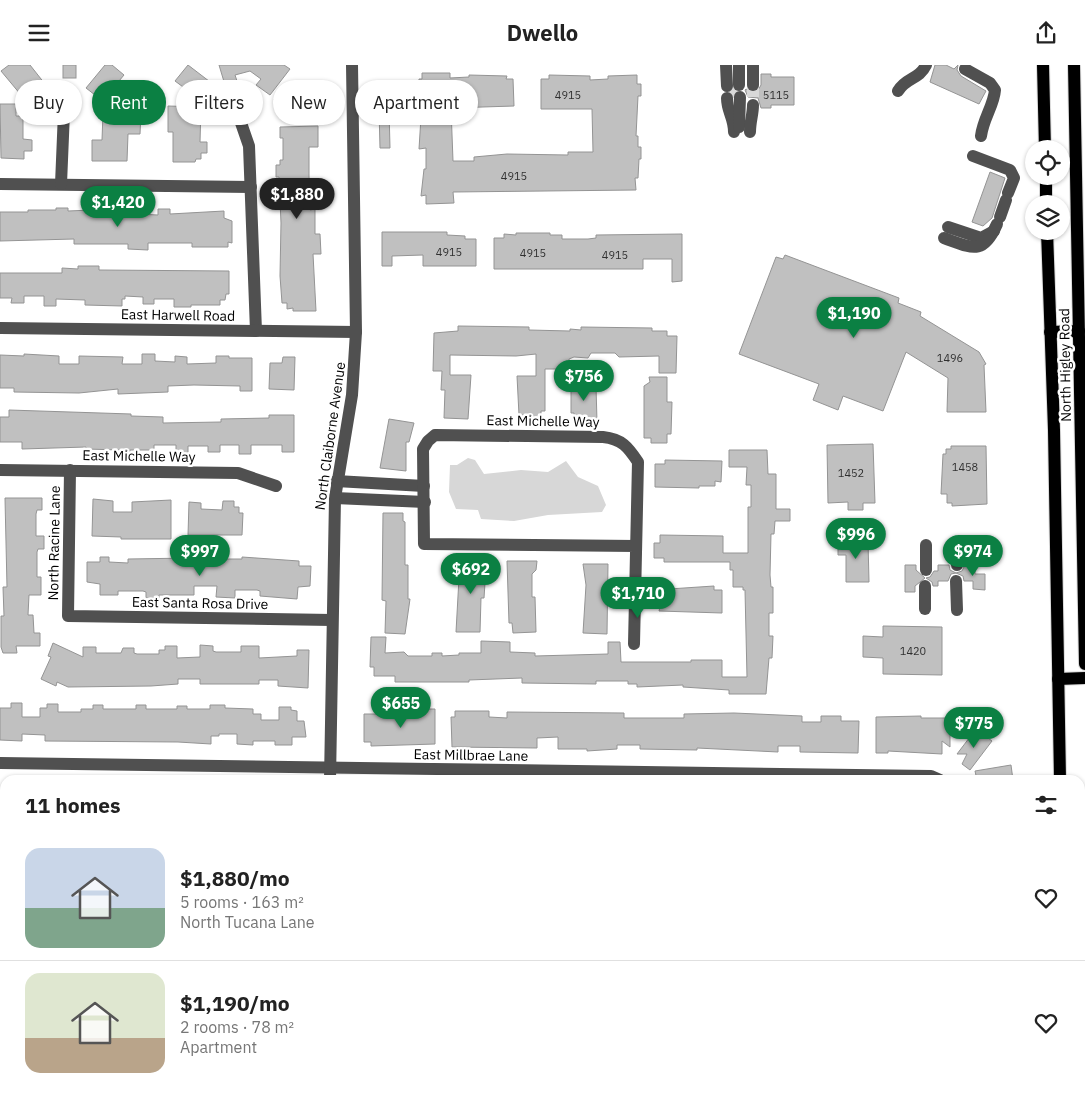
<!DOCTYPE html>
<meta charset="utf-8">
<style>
:root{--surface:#fff;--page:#f6f6f6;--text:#222;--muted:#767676;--line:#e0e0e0;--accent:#0b8043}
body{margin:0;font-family:"IBM Plex Sans",sans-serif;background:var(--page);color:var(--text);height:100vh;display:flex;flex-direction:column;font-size:19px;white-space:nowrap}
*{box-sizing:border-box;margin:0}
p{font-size:16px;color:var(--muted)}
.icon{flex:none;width:28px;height:28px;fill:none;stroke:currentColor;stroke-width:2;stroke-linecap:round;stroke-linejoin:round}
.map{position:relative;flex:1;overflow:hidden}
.details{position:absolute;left:0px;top:710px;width:1085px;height:321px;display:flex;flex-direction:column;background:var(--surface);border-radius:15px 15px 0 0;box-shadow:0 1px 4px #0004}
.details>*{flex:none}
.guide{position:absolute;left:15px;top:15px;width:500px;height:45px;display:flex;gap:10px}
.tools{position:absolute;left:1025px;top:75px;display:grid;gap:10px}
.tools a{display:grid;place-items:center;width:45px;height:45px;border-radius:50%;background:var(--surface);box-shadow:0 1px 4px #0004;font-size:25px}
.price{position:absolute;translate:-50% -42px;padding:0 11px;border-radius:18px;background:var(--accent);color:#fff;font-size:16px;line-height:32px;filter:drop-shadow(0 1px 2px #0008)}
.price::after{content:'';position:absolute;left:50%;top:30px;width:15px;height:11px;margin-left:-8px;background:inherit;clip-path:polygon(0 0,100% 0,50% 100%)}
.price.current{background:#222;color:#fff}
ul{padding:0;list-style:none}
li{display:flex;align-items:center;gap:15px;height:125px;padding:0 25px}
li+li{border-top:1px solid var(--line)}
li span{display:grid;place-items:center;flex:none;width:140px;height:100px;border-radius:15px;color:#555}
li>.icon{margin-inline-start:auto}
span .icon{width:60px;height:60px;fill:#fffc;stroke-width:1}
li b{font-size:21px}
h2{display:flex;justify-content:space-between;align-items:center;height:60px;padding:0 25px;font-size:21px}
.pill{padding:0 18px;border-radius:22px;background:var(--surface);box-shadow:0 1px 4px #0004;font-size:18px;line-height:45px}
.pill.current{background:var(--accent);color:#fff}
header{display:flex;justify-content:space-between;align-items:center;height:65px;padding:0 25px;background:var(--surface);font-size:22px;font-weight:800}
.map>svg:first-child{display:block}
.green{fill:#d7d7d7}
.building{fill:#c0c0c0;stroke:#949494}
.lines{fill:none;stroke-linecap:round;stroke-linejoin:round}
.minor-tunnel{stroke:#d9d9d9;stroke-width:12;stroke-dasharray:12 6;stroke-linecap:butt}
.major-casing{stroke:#dbdbdb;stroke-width:14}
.minor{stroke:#505050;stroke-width:12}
.major{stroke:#000;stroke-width:12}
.labels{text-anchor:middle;stroke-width:5;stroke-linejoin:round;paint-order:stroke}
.number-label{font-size:11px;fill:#303030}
.street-label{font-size:14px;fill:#000;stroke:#fff}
</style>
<header><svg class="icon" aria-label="menu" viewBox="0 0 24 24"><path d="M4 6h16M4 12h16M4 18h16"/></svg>Dwello<svg class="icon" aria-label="share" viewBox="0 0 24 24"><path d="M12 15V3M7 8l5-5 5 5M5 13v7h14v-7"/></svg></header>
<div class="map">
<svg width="1085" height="1031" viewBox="0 0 1085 1031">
<rect width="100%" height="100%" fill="#fff"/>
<g class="green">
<polygon points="468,393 475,395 484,409 521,405 548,407 566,396 578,412 598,421 606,440 602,447 548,450 514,456 481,454 478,445 456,444 449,427 450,400 457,400"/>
<rect x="499" y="1026" width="49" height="5"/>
</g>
<g class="building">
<polygon points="9,0 30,0 45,19 36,26 31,21 21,30 1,6"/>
<rect x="63" y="0" width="13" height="13"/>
<polygon points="105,0 112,0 124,10 109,28 106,25 103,30 98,26 95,30 86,23"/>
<polygon points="188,0 218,23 206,39 175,16"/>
<polygon points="219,0 284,0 290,4 270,30 256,20 261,14 250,6 235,10 237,16 225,20"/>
<polygon points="935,0 946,0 954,4 958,0 957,5 961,11 986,26 979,39 930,17"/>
<polygon points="422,8 450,8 450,13 469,12 469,10 507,11 506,14 513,14 514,41 451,43 453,96 474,96 474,92 507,89 568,90 568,87 593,87 592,44 541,44 541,14 549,14 549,10 590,11 590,15 608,14 608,11 637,10 637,19 641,19 641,31 638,31 636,71 638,71 638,82 641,82 641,94 639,94 638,113 635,113 636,125 453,127 454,138 426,139 426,130 421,131 424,104 426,104 426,83 419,84 421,52 418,52 419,14 422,14"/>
<polygon points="761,9 771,9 771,12 794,12 794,40 771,40 771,43 761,43 758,33 748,32 745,25 746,24 753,28 757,27 761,20"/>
<polygon points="305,17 314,35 281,53 274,34"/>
<polygon points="0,39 16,39 16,51 23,51 23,74 32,75 32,86 24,86 24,94 1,93"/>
<polygon points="168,41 201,42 200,77 207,77 207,88 201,88 201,94 196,94 195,97 173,97 173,67 168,67"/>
<polygon points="379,44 389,44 390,83 380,83"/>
<polygon points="103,48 141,48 140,69 128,69 127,96 92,96 92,75 102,75"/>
<polygon points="318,61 318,82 309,82 309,111 310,145 315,144 315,169 320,169 321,189 313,189 316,246 293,246 293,243 287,244 287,238 282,238 280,211 281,158 279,112 276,112 276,100 280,100 280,95 283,95 283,73 280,73 280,62"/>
<polygon points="990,107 1005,113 992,153 983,161 972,157"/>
<polygon points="56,143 68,143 68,146 116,144 116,146 139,147 138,149 158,150 158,144 170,144 170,149 224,146 224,153 232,156 232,178 228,177 228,182 192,182 192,178 148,178 148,185 128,184 128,179 74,179 74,174 0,176 0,147 28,147 28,145 56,145"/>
<polygon points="382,167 447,167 447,170 465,171 465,174 476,174 476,201 423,201 423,190 392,191 392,201 382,201"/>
<polygon points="516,168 550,168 550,170 562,170 562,174 588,174 596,173 596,170 682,169 682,216 672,217 672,194 643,194 643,204 494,204 494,173 504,173 504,169 516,170"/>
<polygon points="785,190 899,233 898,238 921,247 920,251 979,287 986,299 984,300 986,347 947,347 948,313 906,287 883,346 843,331 838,345 813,335 819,319 739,289 776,192 783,194"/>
<polygon points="78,201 99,201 99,205 229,206 229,229 226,229 225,235 220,235 220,240 191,240 191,242 174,242 174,234 154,234 154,239 143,239 143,232 125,231 125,234 122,234 122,241 85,240 85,235 56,234 56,241 44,241 44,231 24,231 24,238 11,238 12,233 0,233 0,208 62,208 62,203 78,204"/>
<polygon points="458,261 529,262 529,265 570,266 570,264 581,265 581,262 652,263 652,266 667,266 667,271 677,271 676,308 659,308 659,291 619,292 615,288 591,288 588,293 574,292 569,294 569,304 545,304 545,346 541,346 541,356 524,356 524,350 519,350 517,311 536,311 536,289 516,291 450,290 450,310 471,310 468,354 444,353 445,325 441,325 442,306 433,306 434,268 458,266"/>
<polygon points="24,289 59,291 59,299 79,299 79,291 123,292 122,299 142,299 142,289 155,289 155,296 175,297 175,291 187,292 187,299 216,298 216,291 229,291 229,293 252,293 252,326 240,326 240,321 194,320 168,321 168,327 118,329 118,324 79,328 14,327 14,323 0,323 0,290 24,291"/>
<polygon points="283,292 295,292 294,325 269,324 270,298 282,298"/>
<polygon points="649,312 667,312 667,337 672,337 671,369 667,369 667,378 651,378 651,373 644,373 644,321 650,317"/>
<polygon points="574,315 591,315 591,321 596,321 597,357 574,357 574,348 571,348 571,324 574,324"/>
<polygon points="9,345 131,349 131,351 163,352 163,358 221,357 221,354 269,353 269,350 294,350 294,387 282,387 282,380 251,380 251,389 239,389 239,380 220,380 220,387 208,387 208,381 188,381 188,388 176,388 176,380 154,380 154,385 130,385 130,387 120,387 120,385 86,384 86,382 22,384 22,377 0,377 0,352 9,352"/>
<polygon points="389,354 414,358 409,377 406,377 406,406 380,403"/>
<polygon points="873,379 875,438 863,438 863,445 848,445 848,437 828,438 827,380"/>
<polygon points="951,381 986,381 987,439 952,441 952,438 947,438 947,429 941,429 943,389 946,389 946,384 951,384"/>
<polygon points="729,385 767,385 768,409 776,409 776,444 790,444 790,456 775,456 774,469 771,469 770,510 771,522 773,522 773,548 769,548 769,571 773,571 772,593 769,593 766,629 729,629 729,625 683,622 683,620 637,622 637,619 628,619 628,616 596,616 596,619 522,618 522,613 469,615 469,617 395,617 395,611 374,611 374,602 370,602 371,572 386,572 385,588 404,587 408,591 432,591 432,588 442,588 442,591 459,590 459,588 481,588 481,576 510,577 510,587 535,588 535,591 608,589 608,577 620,577 621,597 691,597 691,595 722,595 722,612 747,612 745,525 743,525 743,522 733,522 733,505 730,505 730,497 664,497 664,493 654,493 654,478 660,478 660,470 723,471 723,488 748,488 748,442 751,442 751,420 746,420 747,402 729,402"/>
<polygon points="665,395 722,396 721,417 715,416 715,421 699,421 699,423 655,422 655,399 665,399"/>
<polygon points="5,433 42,433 42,445 37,445 36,449 36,471 44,471 44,484 38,484 37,487 37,512 41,512 41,530 29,530 28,550 33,550 34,568 40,568 40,581 16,581 17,588 3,588 1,582 1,551 4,551 3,522 7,522"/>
<polygon points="93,434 113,436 113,447 132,447 132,437 171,435 171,474 121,474 121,472 92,471"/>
<polygon points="223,436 234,436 234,442 239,442 239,448 243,448 242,470 188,470 189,437 201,438 201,444 222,445"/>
<polygon points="383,448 403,448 403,456 405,457 405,500 408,500 408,534 410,534 405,569 385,568 386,536 382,535"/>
<polygon points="838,476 868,476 869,517 846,517 846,490 838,490"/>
<polygon points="100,492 109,492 109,497 128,498 128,494 191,493 191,499 216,499 216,494 242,494 242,492 299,496 299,501 311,501 310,521 298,522 297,534 260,531 260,526 257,525 235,525 235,533 216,532 217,521 194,521 194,530 159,530 159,533 146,533 146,527 143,526 118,526 118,530 100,530 100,519 87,517 87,497 100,497"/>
<polygon points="460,495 488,495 487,518 485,518 484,533 481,533 480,567 456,567"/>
<polygon points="507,496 537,496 536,505 532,509 532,532 535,532 536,567 513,568 512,558 509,558"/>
<polygon points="583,499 608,499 607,569 583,568 586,520"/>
<polygon points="905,500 916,500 916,505 925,513 915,521 915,527 905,527"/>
<polygon points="938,500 949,500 950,505 956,508 951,509 948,516 938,516 938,521 933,521 932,517 926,513 930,512 934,506 938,506"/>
<polygon points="965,500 975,500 975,509 985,509 985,525 973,524 973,516 964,516 963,511 956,508 962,506"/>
<polygon points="654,520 669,520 669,524 714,521 714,525 722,525 722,548 659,546 660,542 654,542"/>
<polygon points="883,561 942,562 942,610 883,609 883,593 863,592 863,571 883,572"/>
<polygon points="53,578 83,592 83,582 96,582 96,588 121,588 123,583 134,583 134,588 137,589 159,589 159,585 165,585 165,581 177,581 177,593 200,592 200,580 213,581 213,586 216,587 241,587 241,581 259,581 259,593 297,591 297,585 309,585 308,623 278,621 278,615 259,615 259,619 200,619 200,614 178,614 178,619 151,621 68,622 57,617 56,621 41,614 51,592 48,591"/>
<polygon points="11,638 22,638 22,652 40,652 40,643 47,643 47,639 58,639 58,647 81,647 81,644 93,644 93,640 103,640 103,644 136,644 136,640 146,640 146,644 177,644 177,641 187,641 187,644 210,644 210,640 225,640 225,643 253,644 253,649 261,649 261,655 279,655 279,642 291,642 291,645 297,646 297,656 304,656 306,672 292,672 292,680 275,680 275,676 253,676 253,680 237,679 237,669 219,669 219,671 211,671 211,679 178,677 45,676 45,670 22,669 22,676 0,675 0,643 11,643"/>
<polygon points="416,644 435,644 435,679 371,681 371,677 364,677 364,649 415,649"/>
<polygon points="455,646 489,646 489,652 507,653 507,647 624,648 624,653 684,653 684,649 734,648 802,651 802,657 821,657 821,651 841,651 841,656 859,656 858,688 800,687 800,681 778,681 778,687 697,683 697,685 640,684 640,680 617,680 617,684 587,686 587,684 558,684 558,672 537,673 537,683 452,682 451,652 455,652"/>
<polygon points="921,651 921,653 950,653 950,682 942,676 942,689 888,686 888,688 876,688 876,652"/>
<polygon points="976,664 992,676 970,705 962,699 967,689 957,689"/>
<polygon points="1011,700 1013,715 977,715 975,706"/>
</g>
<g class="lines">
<g class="minor-tunnel">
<polyline points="753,20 753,40"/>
<polyline points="733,21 733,33"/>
</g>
<defs>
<g id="major">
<polyline points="1043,0 1045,84"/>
<polyline points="1074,0 1085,599"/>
<polyline points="1046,111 1046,139"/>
<polyline points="1047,166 1054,365 1060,715"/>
<polyline points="1050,267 1079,266"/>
<polyline points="1058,614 1085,613"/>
<polyline points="1065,1026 1065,1031"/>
</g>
</defs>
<use href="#major" class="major-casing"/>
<g class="minor">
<polyline points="726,0 727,21"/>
<polyline points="739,0 739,20"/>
<polyline points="753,0 753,20"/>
<path d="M 965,4 L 990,18 L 995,25 C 994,40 983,54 981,71"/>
<path d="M 898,26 C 906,12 919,15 926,0"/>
<path d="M 727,33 C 727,47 734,52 734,67"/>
<polyline points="240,55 249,81 256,266"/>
<polyline points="739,62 740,32"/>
<path d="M 750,67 C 750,57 753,49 753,40"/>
<polyline points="973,91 1010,105 1014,113 1008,128"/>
<polyline points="0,119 251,122"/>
<polyline points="61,119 64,47"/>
<polyline points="1000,152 1006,135"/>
<polyline points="948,162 981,173 994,166"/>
<path d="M 944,173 C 972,183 983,191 997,159"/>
<polyline points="0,263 356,267"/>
<polyline points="0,405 238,408 276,421"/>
<polyline points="70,405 68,551 332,555"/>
<polyline points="336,416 424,421"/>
<polyline points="335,433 425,437"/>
<polyline points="956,481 957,500"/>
<polyline points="926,505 926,480"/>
<polyline points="956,516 957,545"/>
<polyline points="925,544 925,521"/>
<path d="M 634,579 L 638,397 C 628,382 622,374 603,372 L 435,370 L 428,376 L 423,384 L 424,479 L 636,481"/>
<polyline points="0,698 931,711 940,715"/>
<polyline points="330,715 335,433 352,330 356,267 352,0"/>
<polyline points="0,844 5,844"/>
<polyline points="1080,941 1085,941"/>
<polyline points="0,991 5,992"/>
<polyline points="345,1026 348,1031"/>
<polyline points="468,1026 472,1031"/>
<polyline points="957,1026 957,1031"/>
<polyline points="151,1031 151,1026"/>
<polyline points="621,1031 621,1026"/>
</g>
<use href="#major" class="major"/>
</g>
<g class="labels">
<g class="number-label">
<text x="568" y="34">4915</text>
<text x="776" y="34">5115</text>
<text x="514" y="115">4915</text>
<text x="449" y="191">4915</text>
<text x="533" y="192">4915</text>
<text x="615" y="194">4915</text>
<text x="950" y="297">1496</text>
<text x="965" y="406">1458</text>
<text x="851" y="412">1452</text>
<text x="913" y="590">1420</text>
</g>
<g class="street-label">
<text transform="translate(178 250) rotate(1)" y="5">East Harwell Road</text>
<text transform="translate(1065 300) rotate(-91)" y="5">North Higley Road</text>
<text transform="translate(543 356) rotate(1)" y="5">East Michelle Way</text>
<text transform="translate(330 371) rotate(-82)" y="5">North Claiborne Avenue</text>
<text transform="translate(139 391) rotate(1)" y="5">East Michelle Way</text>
<text transform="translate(54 478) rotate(-89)" y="5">North Racine Lane</text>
<text transform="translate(200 538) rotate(1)" y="5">East Santa Rosa Drive</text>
<text transform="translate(471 690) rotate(1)" y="5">East Millbrae Lane</text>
</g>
</g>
</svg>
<div class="tools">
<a><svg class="icon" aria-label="locate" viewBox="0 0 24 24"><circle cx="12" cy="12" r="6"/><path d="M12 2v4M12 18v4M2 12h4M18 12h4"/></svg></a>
<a><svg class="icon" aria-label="layers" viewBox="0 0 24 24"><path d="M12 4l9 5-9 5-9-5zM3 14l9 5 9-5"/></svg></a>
</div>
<b class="price current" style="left:297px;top:155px">$1,880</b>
<b class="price" style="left:118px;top:163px">$1,420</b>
<b class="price" style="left:854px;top:274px">$1,190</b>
<b class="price" style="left:584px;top:337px">$756</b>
<b class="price" style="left:856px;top:495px">$996</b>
<b class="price" style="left:200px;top:512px">$997</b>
<b class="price" style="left:973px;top:512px">$974</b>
<b class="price" style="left:471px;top:530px">$692</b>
<b class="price" style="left:638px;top:554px">$1,710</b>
<b class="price" style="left:401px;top:664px">$655</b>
<b class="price" style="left:974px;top:684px">$775</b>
<div class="guide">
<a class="pill">Buy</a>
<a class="pill current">Rent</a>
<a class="pill">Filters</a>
<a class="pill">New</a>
<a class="pill">Apartment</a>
</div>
<section class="details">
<h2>11 homes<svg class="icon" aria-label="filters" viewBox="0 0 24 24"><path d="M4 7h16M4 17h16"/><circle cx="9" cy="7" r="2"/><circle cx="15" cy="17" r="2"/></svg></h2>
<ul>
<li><span style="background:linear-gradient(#c9d6e8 60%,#7fa58c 0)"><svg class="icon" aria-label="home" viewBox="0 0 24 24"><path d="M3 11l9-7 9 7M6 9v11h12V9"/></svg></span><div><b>$1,880/mo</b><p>5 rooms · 163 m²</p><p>North Tucana Lane</p></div><svg class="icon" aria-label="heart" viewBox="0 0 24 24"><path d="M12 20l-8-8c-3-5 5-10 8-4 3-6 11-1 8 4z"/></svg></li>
<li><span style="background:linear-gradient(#dfe7d0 65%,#b9a48a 0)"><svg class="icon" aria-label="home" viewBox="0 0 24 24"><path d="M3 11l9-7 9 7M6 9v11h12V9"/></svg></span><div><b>$1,190/mo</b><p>2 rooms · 78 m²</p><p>Apartment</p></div><svg class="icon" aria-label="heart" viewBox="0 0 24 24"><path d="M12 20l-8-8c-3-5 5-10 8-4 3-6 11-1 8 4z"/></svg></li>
</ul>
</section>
</div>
